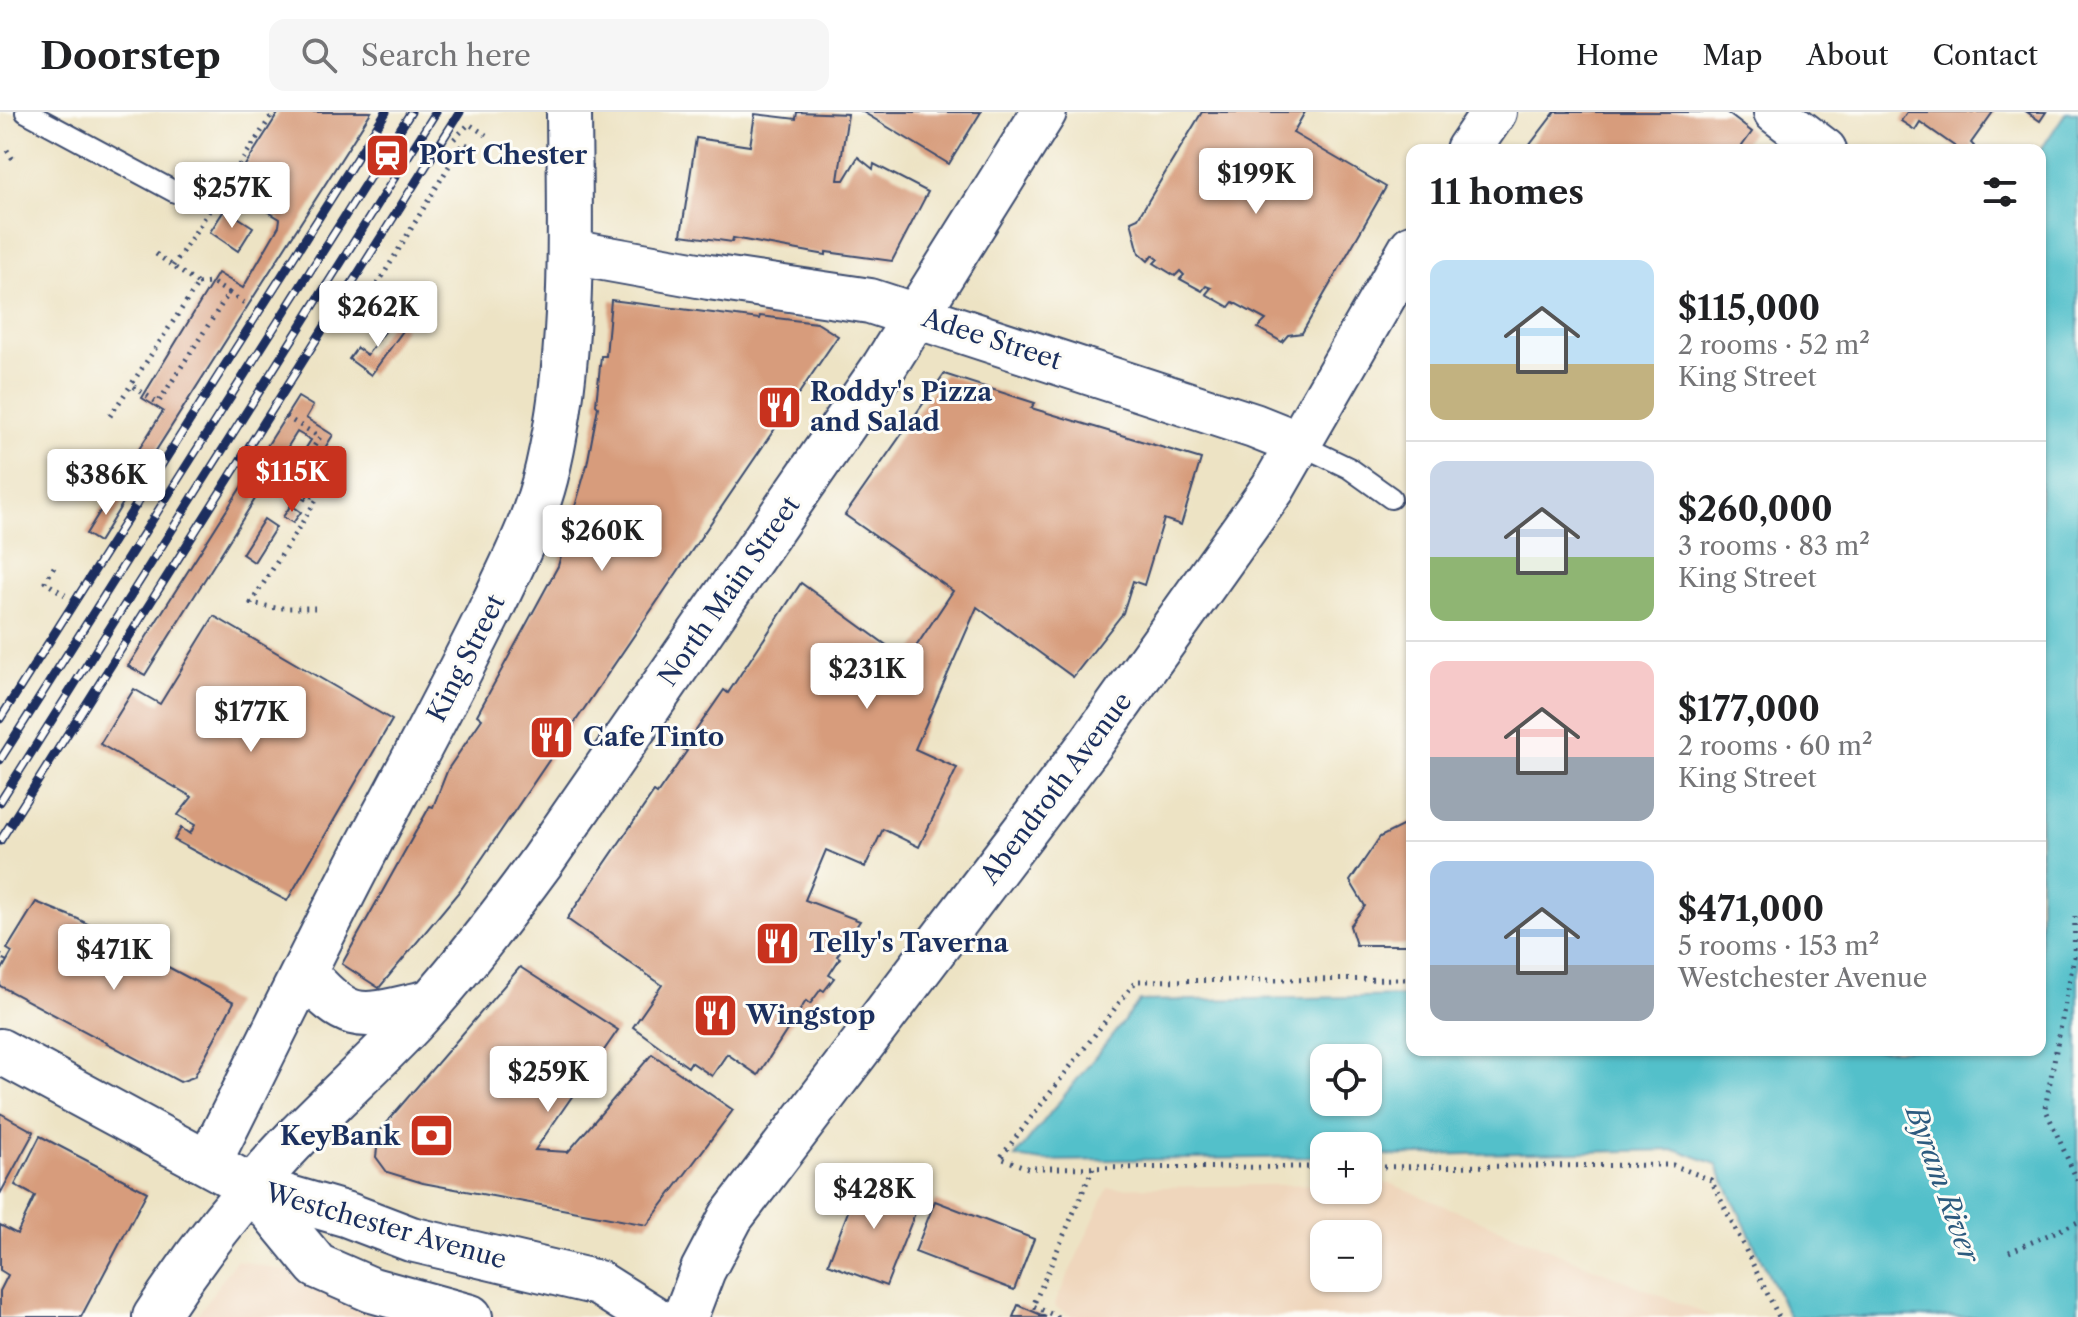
<!DOCTYPE html>
<meta charset="utf-8">
<style>
:root{--surface:#fff;--page:#f6f6f6;--text:#202124;--muted:#757577;--line:#e0e0e0;--accent:#c8321e}
body{margin:0;font-family:"Libre Caslon Text",serif;background:var(--page);color:var(--text);height:100vh;display:flex;flex-direction:column;font-size:30px;white-space:nowrap}
*{box-sizing:border-box;margin:0}
p{font-size:26px;color:var(--muted)}
.icon{flex:none;width:44px;height:44px;fill:none;stroke:currentColor;stroke-width:2;stroke-linecap:round;stroke-linejoin:round}
.map{position:relative;flex:1;overflow:hidden}
.side{position:absolute;left:1406px;top:32px;width:640px;height:912px;display:flex;flex-direction:column;background:var(--surface);border-radius:16px;box-shadow:0 2px 6px #0004}
.side>*{flex:none}
.buttons{position:absolute;left:1310px;top:932px;display:grid;gap:16px}
.buttons a{display:grid;place-items:center;width:72px;height:72px;border-radius:16px;background:var(--surface);box-shadow:0 2px 6px #0004;font-size:40px}
.price{position:absolute;translate:-50% -68px;padding:0 18px;border-radius:8px;background:#fff;color:#222;font-size:26px;line-height:52px;filter:drop-shadow(0 2px 4px #0008)}
.price::after{content:'';position:absolute;left:50%;top:48px;width:24px;height:18px;margin-left:-12px;background:inherit;clip-path:polygon(0 0,100% 0,50% 100%)}
.price.current{background:var(--accent);color:#fff}
ul{padding:0;list-style:none}
li{display:flex;align-items:center;gap:24px;height:200px;padding:0 24px}
li+li{border-top:2px solid var(--line)}
li span{display:grid;place-items:center;flex:none;width:224px;height:160px;border-radius:16px;color:#555}
li>.icon{margin-inline-start:auto}
span .icon{width:96px;height:96px;fill:#fffc;stroke-width:1}
li b{font-size:34px}
h2{display:flex;justify-content:space-between;align-items:center;height:96px;padding:0 24px;font-size:34px}
header{display:flex;align-items:center;gap:48px;box-sizing:border-box;height:112px;padding:0 40px;background:var(--surface);border-bottom:2px solid var(--line)}
header strong{font-size:38px}
nav{display:flex;gap:44px;margin-inline-start:auto;font-size:28px}
.search{width:560px;height:72px;background:var(--page);display:flex;align-items:center;gap:20px;box-sizing:border-box;padding:0 28px;border-radius:16px;color:var(--muted);font-size:30px}
.map>svg:first-child{display:block}
.built{fill:#efd6bc;fill-rule:evenodd}
.water{fill:#53c0ca;stroke:#377894;stroke-width:2;fill-rule:evenodd}
.building{fill:#d79c7c}
.lines{fill:none;stroke-linecap:round;stroke-linejoin:round}
.lane-casing{stroke:#3a4a6d;stroke-width:24}
.street-casing{stroke:#3a4a6d;stroke-width:46}
.secondary-casing{stroke:#3a4a6d;stroke-width:48}
.primary-casing{stroke:#3a4a6d;stroke-width:48}
.path{stroke:#3a4a6d;stroke-width:5;stroke-dasharray:2 6;stroke-linecap:butt}
.lane{stroke:#fff;stroke-width:20}
.street{stroke:#fff;stroke-width:42}
.secondary{stroke:#fff;stroke-width:44}
.primary{stroke:#fff;stroke-width:44}
.rail-casing{stroke:#1b2f5e;stroke-width:9}
.rail{stroke:#fdfcf7;stroke-width:6;stroke-dasharray:18;stroke-linecap:butt}
.labels{text-anchor:middle;stroke-width:6;stroke-linejoin:round;paint-order:stroke}
.poi-label{font-size:26px;font-weight:bold;fill:#1b2f5e;stroke:#fdfcf7;text-anchor:start}
.street-label{font-size:26px;fill:#1b2f5e;stroke:#fdfcf7}
.water-label{font-size:28px;font-style:italic;fill:#2c5a7e;stroke:#fdfcf7}
</style>
<header>
<strong>Doorstep</strong>
<div class="search"><svg class="icon" aria-label="search" viewBox="0 0 24 24"><circle cx="10" cy="10" r="6"/><path d="M15 15l6 6"/></svg>Search here</div>
<nav><a>Home</a><a>Map</a><a>About</a><a>Contact</a></nav>
</header>
<div class="map">
<svg width="2078" height="1205" viewBox="0 0 2078 1205">
<rect width="100%" height="100%" fill="#fdfcf7"/>
<filter id="ink" filterUnits="userSpaceOnUse"><feTurbulence type="fractalNoise" baseFrequency=".0125" numOctaves="2"/><feDisplacementMap in="SourceGraphic" scale="16" xChannelSelector="R" yChannelSelector="G"/><feConvolveMatrix kernelMatrix="1 2 1 2 8 2 1 2 1" color-interpolation-filters="sRGB"/></filter>
<filter id="wash" filterUnits="userSpaceOnUse"><feTurbulence type="fractalNoise" baseFrequency=".006" numOctaves="4" result="noise"/><feDisplacementMap in="SourceGraphic" scale="32" xChannelSelector="R" yChannelSelector="G"/><feGaussianBlur stdDeviation="1.8" result="paint"/><feColorMatrix in="noise" values="0 0 0 0 0 0 0 0 0 0 0 0 0 0 0 0 0 1.4 0 .05"/><feComposite in="paint" operator="in"/></filter>
<g filter="url(#wash)">
<rect width="100%" height="100%" fill="#ede3c4"/>
<g class="built">
<path d="M 1368,1071 L 1389,1071 L 1713,1205 L 1074,1205 L 1054,1194 L 1108,1076 L 1324,1072 L 1324,1078 L 1368,1078 ZM 1324,1122 L 1368,1122 L 1368,1166 L 1324,1166 Z"/>
<polygon points="236,1148 505,1205 196,1205"/>
</g>
<path class="water" d="M 2066,0 L 2078,0 L 2078,1205 L 1789,1205 L 1716,1052 L 1678,1038 L 1368,1044 L 1368,1034 L 1324,1034 L 1324,1045 L 1043,1049 L 1015,1045 L 1140,889 L 1412,884 L 1412,938 L 2040,938 L 2040,39 ZM 1324,946 L 1368,946 L 1368,990 L 1324,990 Z"/>
<g id="blocks">
<g class="building">
<polygon points="279,0 371,0 131,378 119,369 163,299 142,286 218,161 243,176 279,114 280,107 230,77"/>
<polygon points="797,0 848,2 838,68 844,68 858,45 873,57 874,52 928,80 892,149 826,140 826,143 733,126 732,130 681,123 696,26 750,34 755,2 796,7"/>
<polygon points="863,0 981,0 949,52"/>
<polygon points="1202,0 1305,0 1293,21 1386,75 1302,221 1288,223 1282,230 1258,216 1266,208 1233,190 1229,195 1206,182 1211,176 1206,174 1202,179 1180,167 1184,163 1180,159 1175,164 1154,151 1158,147 1153,143 1148,149 1139,141 1131,109 1138,106"/>
<polygon points="1555,0 1726,0 1752,20 1739,38 1526,38"/>
<polygon points="1907,0 1993,0 1971,31 1974,34 1971,38 1960,38 1920,10 1915,18 1901,9"/>
<polygon points="2027,0 2046,0 2040,9"/>
<polygon points="225,97 253,115 238,139 210,120"/>
<polygon points="611,188 759,207 760,204 817,211 838,224 462,776 379,876 342,852 430,694 433,695 448,657 482,607 477,603 558,454 587,353 598,295 596,293 601,244 606,244"/>
<polygon points="394,208 405,216 371,263 349,247 357,236 367,243"/>
<polygon points="944,262 1035,291 1031,296 1201,347 1181,413 1164,407 1144,473 1133,469 1123,501 1073,565 977,495 915,637 957,656 919,735 883,717 865,755 826,738 805,788 860,809 837,844 840,846 829,863 834,866 824,879 821,877 810,892 806,889 758,963 727,942 712,964 691,950 688,955 633,915 662,873 567,807 654,680 657,682 687,639 683,637 724,578 728,581 801,471 907,548 953,479 845,403"/>
<polygon points="298,285 313,294 306,306 333,323 304,369 313,375 305,388 282,373 311,328 297,320 145,563 128,554"/>
<polygon points="112,380 126,386 99,430 86,422"/>
<polygon points="291,393 301,400 293,411 283,405"/>
<polygon points="264,407 276,415 254,450 242,442"/>
<polygon points="214,504 392,608 287,789 174,728 181,716 190,722 195,713 178,703 192,685 100,632 134,577 160,592"/>
<polygon points="1412,709 1412,833 1356,833 1350,814 1365,794 1350,769 1380,725"/>
<polygon points="36,790 78,807 234,890 194,965 180,970 0,874 0,861 12,840 7,837"/>
<polygon points="520,855 618,918 535,1038 568,1040 652,942 733,998 647,1113 423,1071 387,1060 376,1045 379,1019"/>
<polygon points="0,1001 34,1020 0,1082"/>
<polygon points="40,1024 147,1080 81,1205 0,1205 0,1179 8,1163 0,1158 0,1113 17,1122 35,1084 15,1073"/>
<polygon points="862,1063 921,1086 886,1174 828,1152"/>
<polygon points="935,1089 1034,1127 1014,1178 915,1140"/>
<polygon points="1018,1193 1046,1205 1013,1205"/>
</g>
</g>
</g>
<g filter="url(#ink)">
<use href="#blocks" fill-opacity="0" stroke="#3a4a6d" stroke-width="2"/>
<g class="lines">
<defs>
<g id="lane">
<polyline points="26,0 175,80"/>
<polyline points="1299,332 1349,356 1391,386"/>
</g>
<polyline id="street" points="1775,0 1825,38"/>
<g id="secondary">
<polyline points="1468,38 1494,0"/>
<polyline points="570,140 709,165 870,189 1254,314 1299,332"/>
<path d="M 305,861 C 353,918 365,903 431,890"/>
<polyline points="0,939 252,1075 348,1103 411,1127 598,1171 652,1205"/>
<path d="M 209,1050 C 269,931 326,811 389,694 C 424,628 459,562 492,495 C 514,449 537,405 548,355 C 575,238 570,119 569,0"/>
<polyline points="252,1075 317,1154 372,1178 470,1205"/>
<polyline points="685,1205 703,1158 731,1105 1092,630 1273,376 1412,135"/>
</g>
<path id="primary" d="M 155,1205 C 197,1140 245,1079 299,1023 C 336,985 375,950 412,911 C 459,860 501,805 542,749 L 884,255 L 1044,0"/>
</defs>
<use href="#lane" class="lane-casing"/>
<use href="#street" class="street-casing"/>
<use href="#secondary" class="secondary-casing"/>
<use href="#primary" class="primary-casing"/>
<g class="path">
<polyline points="454,27 469,12 486,23"/>
<polyline points="7,38 14,49"/>
<polyline points="156,142 198,172 131,273 158,291 229,181 249,194"/>
<polyline points="173,154 274,0"/>
<polyline points="198,172 213,171 229,181"/>
<polyline points="353,194 362,198 463,31 478,38"/>
<polyline points="110,304 131,273"/>
<polyline points="286,305 320,325 290,372 317,387 251,491 276,496 315,496"/>
<polyline points="54,455 45,470 65,483"/>
<polyline points="2075,804 2074,845 2045,996 2078,1070"/>
<polyline points="0,843 6,846 0,857"/>
<polyline points="1324,1055 1028,1056 1000,1046 1136,869 1412,867"/>
<polyline points="1368,1055 1673,1053 1711,1068 1779,1205"/>
<polyline points="2009,1140 2078,1110"/>
<polyline points="1058,1205 1033,1194 1093,1056"/>
</g>
<use href="#lane" class="lane"/>
<use href="#street" class="street"/>
<use href="#secondary" class="secondary"/>
<use href="#primary" class="primary"/>
<defs>
<g id="rail">
<polyline points="0,607 386,0"/>
<polyline points="0,648 411,0"/>
<polyline points="0,690 436,0"/>
<polyline points="0,729 460,0"/>
</g>
</defs>
<use href="#rail" class="rail-casing"/>
<use href="#rail" class="rail"/>
</g>
</g>
<defs>
<symbol id="station-square" viewBox="-11 -11 22 22"><rect x="-9" y="-9" width="18" height="18" rx="4" fill="#c8321e" stroke="#fdfcf7"/><path d="M-3-6H3Q5-6 5-4V2Q5 4 3 4L4.5 6H3L1.5 4h-3L-3 6H-4.5L-3 4Q-5 4-5 2V-4Q-5-6-3-6ZM-3.5-4v3h7v-3ZM-3.5 1v1.5H-2V1ZM2 1v1.5H3.5V1Z" fill="#fff"/></symbol>
<symbol id="restaurant-square" viewBox="-11 -11 22 22"><rect x="-9" y="-9" width="18" height="18" rx="4" fill="#c8321e" stroke="#fdfcf7"/><path d="M-5-6h1v4h1v-4h1v4h1v-4h1v5L-1.5 .5V6h-2V.5L-5-1ZM5-6V6H3V1.5H1.5Q1.5-4 5-6Z" fill="#fff"/></symbol>
<symbol id="bank-square" viewBox="-11 -11 22 22"><rect x="-9" y="-9" width="18" height="18" rx="4" fill="#c8321e" stroke="#fdfcf7"/><path d="M-6-4H6V4H-6ZM0-2.3a2.3 2.3 0 1 0 0 4.6a2.3 2.3 0 1 0 0-4.6Z" fill="#fff"/></symbol>
</defs>
<g fill-rule="evenodd">
<use href="#station-square" x="362" y="18" width="51" height="51"/>
<use href="#restaurant-square" x="754" y="270" width="51" height="51"/>
<use href="#restaurant-square" x="526" y="600" width="51" height="51"/>
<use href="#restaurant-square" x="752" y="806" width="51" height="51"/>
<use href="#restaurant-square" x="690" y="878" width="51" height="51"/>
<use href="#bank-square" x="406" y="998" width="51" height="51"/>
</g>
<g class="labels">
<g class="poi-label">
<text x="419" y="52">Port Chester</text>
<text x="810" y="289">Roddy's Pizza<tspan x="810" dy="30">and Salad</tspan></text>
<text x="583" y="634">Cafe Tinto</text>
<text x="809" y="840">Telly's Taverna</text>
<text x="746" y="912">Wingstop</text>
<text x="400" y="1033" text-anchor="end">KeyBank</text>
</g>
<g class="street-label">
<text transform="translate(992 227) rotate(18)" y="9">Adee Street</text>
<text transform="translate(729 479) rotate(-55)" y="9">North Main Street</text>
<text transform="translate(466 546) rotate(-63)" y="9">King Street</text>
<text transform="translate(1056 676) rotate(-53)" y="9">Abendroth Avenue</text>
<text transform="translate(386 1114) rotate(16)" y="9">Westchester Avenue</text>
</g>
<g class="water-label">
<text transform="translate(1943 1072) rotate(70)" y="10">Byram River</text>
</g>
</g>
</svg>
<div class="buttons">
<a><svg class="icon" aria-label="locate" viewBox="0 0 24 24"><circle cx="12" cy="12" r="6"/><path d="M12 2v4M12 18v4M2 12h4M18 12h4"/></svg></a>
<a>+</a>
<a>−</a>
</div>
<b class="price" style="left:1256px;top:104px">$199K</b>
<b class="price" style="left:232px;top:118px">$257K</b>
<b class="price" style="left:378px;top:237px">$262K</b>
<b class="price current" style="left:292px;top:402px">$115K</b>
<b class="price" style="left:106px;top:405px">$386K</b>
<b class="price" style="left:602px;top:461px">$260K</b>
<b class="price" style="left:867px;top:599px">$231K</b>
<b class="price" style="left:251px;top:642px">$177K</b>
<b class="price" style="left:114px;top:880px">$471K</b>
<b class="price" style="left:548px;top:1002px">$259K</b>
<b class="price" style="left:874px;top:1119px">$428K</b>
<section class="side">
<h2>11 homes<svg class="icon" aria-label="filters" viewBox="0 0 24 24"><path d="M4 7h16M4 17h16"/><circle cx="9" cy="7" r="2"/><circle cx="15" cy="17" r="2"/></svg></h2>
<ul>
<li><span style="background:linear-gradient(#bfe0f5 65%,#c2b280 0)"><svg class="icon" aria-label="home" viewBox="0 0 24 24"><path d="M3 11l9-7 9 7M6 9v11h12V9"/></svg></span><div><b>$115,000</b><p>2 rooms · 52 m²</p><p>King Street</p></div></li>
<li><span style="background:linear-gradient(#c9d6e8 60%,#8fb573 0)"><svg class="icon" aria-label="home" viewBox="0 0 24 24"><path d="M3 11l9-7 9 7M6 9v11h12V9"/></svg></span><div><b>$260,000</b><p>3 rooms · 83 m²</p><p>King Street</p></div></li>
<li><span style="background:linear-gradient(#f6c9c9 60%,#9aa5b1 0)"><svg class="icon" aria-label="home" viewBox="0 0 24 24"><path d="M3 11l9-7 9 7M6 9v11h12V9"/></svg></span><div><b>$177,000</b><p>2 rooms · 60 m²</p><p>King Street</p></div></li>
<li><span style="background:linear-gradient(#a9c7e8 65%,#9aa5b1 0)"><svg class="icon" aria-label="home" viewBox="0 0 24 24"><path d="M3 11l9-7 9 7M6 9v11h12V9"/></svg></span><div><b>$471,000</b><p>5 rooms · 153 m²</p><p>Westchester Avenue</p></div></li>
</ul>
</section>
</div>
